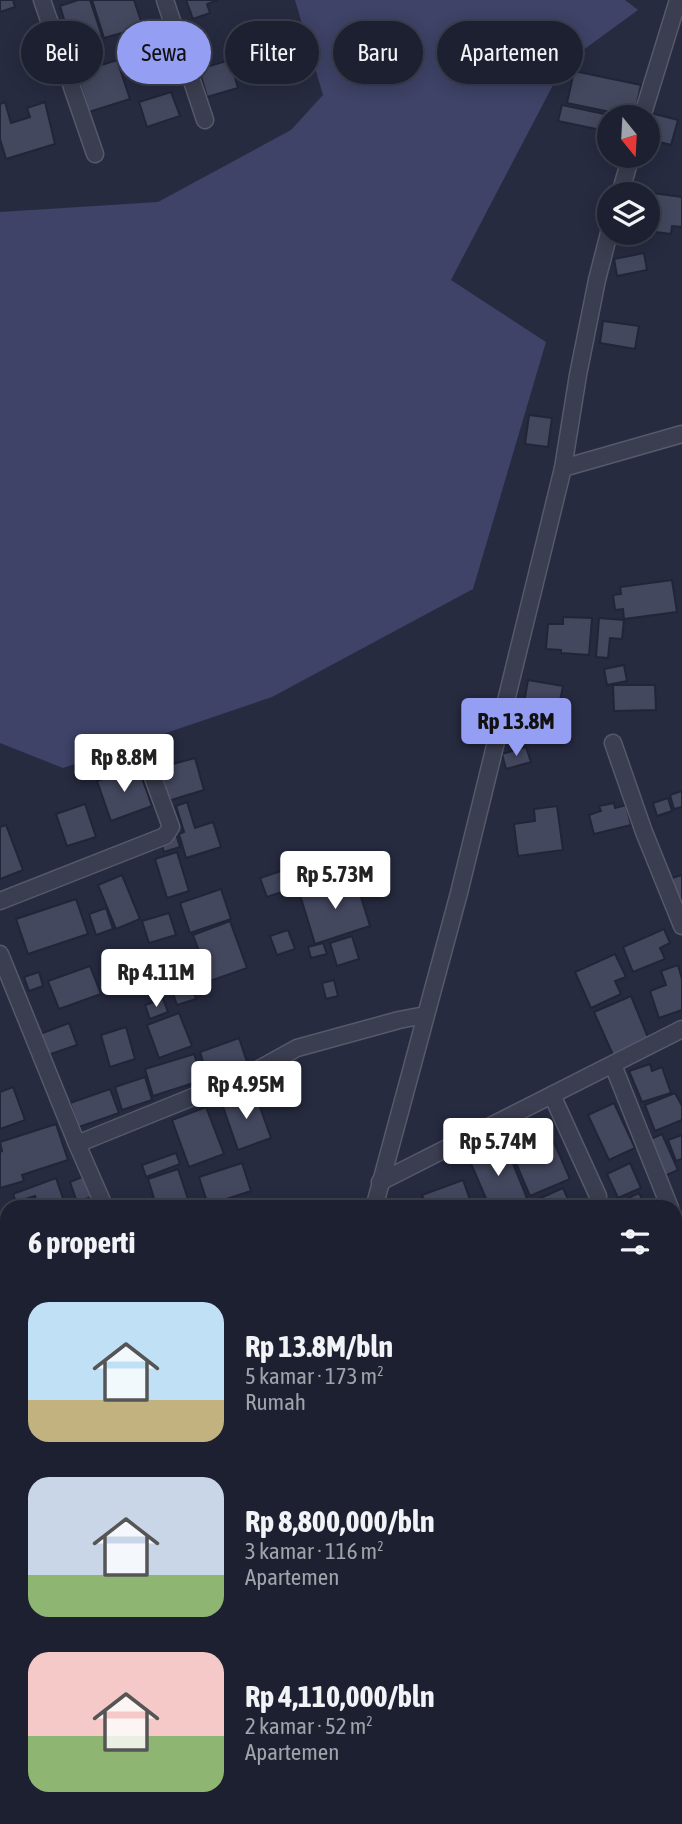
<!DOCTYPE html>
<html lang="id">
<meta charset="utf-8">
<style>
:root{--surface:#1d2030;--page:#2a2d3c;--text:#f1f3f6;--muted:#a0a3ab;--line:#3b3e4c;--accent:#949ef2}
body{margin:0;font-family:"Asap Condensed",sans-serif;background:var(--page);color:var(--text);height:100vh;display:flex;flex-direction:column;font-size:26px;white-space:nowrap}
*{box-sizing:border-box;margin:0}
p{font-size:23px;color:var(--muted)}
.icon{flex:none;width:38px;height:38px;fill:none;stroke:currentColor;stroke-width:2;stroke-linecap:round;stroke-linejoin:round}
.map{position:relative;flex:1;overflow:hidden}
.side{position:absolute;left:0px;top:1200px;width:682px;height:625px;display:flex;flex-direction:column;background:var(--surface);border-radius:21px 21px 0 0;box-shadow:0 4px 18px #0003,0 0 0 2px var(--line)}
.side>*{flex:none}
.top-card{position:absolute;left:21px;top:21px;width:640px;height:63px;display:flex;gap:14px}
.needle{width:46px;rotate:162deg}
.tools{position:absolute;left:597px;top:105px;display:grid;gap:14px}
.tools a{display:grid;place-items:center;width:63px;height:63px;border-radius:50%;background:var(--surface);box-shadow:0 4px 18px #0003,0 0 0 2px var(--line);font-size:35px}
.price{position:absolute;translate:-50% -60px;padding:0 16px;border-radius:7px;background:#fff;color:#222;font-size:23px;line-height:46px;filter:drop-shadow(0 2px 4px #0008)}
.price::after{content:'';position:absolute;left:50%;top:42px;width:21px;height:16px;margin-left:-10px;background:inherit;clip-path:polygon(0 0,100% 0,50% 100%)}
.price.on{background:var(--accent);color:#111}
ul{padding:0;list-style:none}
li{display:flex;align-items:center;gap:21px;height:175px;padding:0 28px}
li span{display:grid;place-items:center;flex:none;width:196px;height:140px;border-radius:21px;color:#555}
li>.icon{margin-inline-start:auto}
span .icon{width:84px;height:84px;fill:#fffc;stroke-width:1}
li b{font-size:30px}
h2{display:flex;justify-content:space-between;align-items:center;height:84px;padding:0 28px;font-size:30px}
.tag{padding:0 24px;border-radius:32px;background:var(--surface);box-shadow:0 4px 18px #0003,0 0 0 2px var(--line);font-size:24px;line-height:63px}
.tag.on{background:var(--accent);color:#111}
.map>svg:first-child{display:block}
.water{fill:#3e4367}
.building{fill:#44485f;stroke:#222537;stroke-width:2}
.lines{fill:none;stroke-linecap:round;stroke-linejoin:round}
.minor-casing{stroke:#56596a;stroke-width:19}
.minor{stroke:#3b3e50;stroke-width:16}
</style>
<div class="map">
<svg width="682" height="1824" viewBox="0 0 682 1824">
<rect width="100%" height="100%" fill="#272b40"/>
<polygon class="water" points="295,0 625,0 638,10 564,64 451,280 546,342 473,589 272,697 63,768 0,743 0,212 158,202 291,130 323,95"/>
<g class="building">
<polygon points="0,0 13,0 15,7 0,12"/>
<polygon points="78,0 90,0 102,36 72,46 60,6"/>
<polygon points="92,0 134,0 143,27 104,38"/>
<polygon points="186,0 218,0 207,4 210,13 193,19"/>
<polygon points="117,60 130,99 89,112 77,73"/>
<polygon points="230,60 238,88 207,97 199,69"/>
<polygon points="574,71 641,85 634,117 567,103"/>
<polygon points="171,92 180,116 147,127 139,102"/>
<polygon points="5,102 11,123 30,117 27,108 45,102 55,144 6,159 0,139 0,104"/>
<polygon points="562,105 604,114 601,130 558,121"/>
<polygon points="651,113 678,120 671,145 648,139"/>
<polygon points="645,192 682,197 682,227 672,226 671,234 648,231 648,194"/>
<polygon points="644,253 647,270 617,276 614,259"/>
<polygon points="603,321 639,326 635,349 600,343"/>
<polygon points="529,415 552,418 548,447 525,444"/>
<polygon points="672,580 677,612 624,619 623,609 615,610 613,595 621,594 620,587"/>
<polygon points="563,617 592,618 589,655 561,653 561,650 546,649 548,624 563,624"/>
<polygon points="599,618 624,620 622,639 610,638 608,658 596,657"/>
<polygon points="624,665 627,681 607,685 604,669"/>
<polygon points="528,680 563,686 553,737 519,731"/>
<polygon points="613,685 655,685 656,710 614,711"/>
<polygon points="526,747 531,762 506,769 502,754"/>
<polygon points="195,758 204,790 168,801 158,768"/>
<polygon points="138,767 152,806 111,821 97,781"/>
<polygon points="682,791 682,807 674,809 670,795"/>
<polygon points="668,798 672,811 657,816 653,803"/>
<polygon points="187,802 195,828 213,822 221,847 186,858 179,834 184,832 176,806"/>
<polygon points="614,803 615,808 626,805 631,825 594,834 589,815 601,811 599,806"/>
<polygon points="85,804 96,837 67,846 56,814"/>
<polygon points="557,806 563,850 518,856 514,824 535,821 534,809"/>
<polygon points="6,825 23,870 0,879 0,827"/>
<polygon points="176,834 180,847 164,852 160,839"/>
<polygon points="177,852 189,891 167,898 155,859"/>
<polygon points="281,871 288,890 267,897 260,878"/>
<polygon points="122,875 140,919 116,929 98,885"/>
<polygon points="682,875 682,905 680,906 672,878"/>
<polygon points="355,878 370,926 315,944 300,895"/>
<polygon points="221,889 231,919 190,933 180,903"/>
<polygon points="76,899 88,934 28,954 16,919"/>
<polygon points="106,908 113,929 96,935 89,914"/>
<polygon points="169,913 176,935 149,943 142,921"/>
<polygon points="230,921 247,968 210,981 193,935"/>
<polygon points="664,929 670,943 660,948 665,959 633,972 623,947"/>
<polygon points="288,930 295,949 277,955 270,936"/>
<polygon points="352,936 359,959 337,966 330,943"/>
<polygon points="323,943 327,954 311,958 308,947"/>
<polygon points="615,954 626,977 615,981 621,994 591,1008 575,972"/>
<polygon points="678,965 682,979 682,1010 659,1018 650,991 666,985 661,971"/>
<polygon points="90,966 101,994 59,1009 48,981"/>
<polygon points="39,972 43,986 29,991 24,977"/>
<polygon points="189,978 196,999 177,1005 170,985"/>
<polygon points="334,980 338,996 326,999 322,983"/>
<polygon points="631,996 649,1040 613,1055 594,1012"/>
<polygon points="163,999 168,1012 150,1019 145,1005"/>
<polygon points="179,1013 192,1046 159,1058 147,1025"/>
<polygon points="69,1023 77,1045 48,1055 40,1034"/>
<polygon points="126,1027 135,1059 110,1067 101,1035"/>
<polygon points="239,1038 248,1065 208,1078 200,1052"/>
<polygon points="194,1054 203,1080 153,1096 145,1069"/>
<polygon points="650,1064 652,1071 662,1067 671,1093 642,1102 629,1071"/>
<polygon points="145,1077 152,1100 122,1110 115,1087"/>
<polygon points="13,1087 25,1120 0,1129 0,1092"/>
<polygon points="110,1089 119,1113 79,1127 70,1103"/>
<polygon points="255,1093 271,1138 238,1150 222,1104"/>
<polygon points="675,1093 682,1106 682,1120 655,1131 645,1105"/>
<polygon points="614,1103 635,1148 609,1160 588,1115"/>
<polygon points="206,1107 224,1154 189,1167 172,1120"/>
<polygon points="56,1124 68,1160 22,1175 24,1181 0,1188 0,1152 2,1151 0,1142"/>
<polygon points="546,1124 570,1179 530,1196 507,1142"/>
<polygon points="662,1134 678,1170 660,1178 644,1142"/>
<polygon points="682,1135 682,1159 676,1161 668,1140"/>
<polygon points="505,1144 527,1198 505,1208 490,1208 469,1159"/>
<polygon points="176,1153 180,1164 146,1177 142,1165"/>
<polygon points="242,1163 251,1191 208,1205 199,1177"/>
<polygon points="630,1163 641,1188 618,1198 607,1174"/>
<polygon points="178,1169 188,1199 157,1208 148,1179"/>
<polygon points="87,1175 94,1196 77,1202 70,1182"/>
<polygon points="56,1178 66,1207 34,1208 38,1206 35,1196 16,1202 13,1194"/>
<polygon points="463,1180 473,1208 427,1208 422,1195"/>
<polygon points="563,1188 572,1208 529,1208 527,1204"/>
<polygon points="639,1193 644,1203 634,1208 625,1208 622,1201"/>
<polygon points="7,1256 7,1320 0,1323 0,1259"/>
<polygon points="0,1525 7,1538 7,1553 0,1557"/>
<polygon points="7,1752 7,1771 0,1773 0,1754"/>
<polygon points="676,1758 682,1774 682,1802 676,1804"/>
<polygon points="7,1781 7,1809 1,1811 0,1783"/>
<polygon points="682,1803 682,1824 675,1824 672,1818 676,1818 676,1805"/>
<polygon points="89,1818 133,1818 136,1824 79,1824"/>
<polygon points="596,1818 647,1818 650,1824 598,1824"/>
</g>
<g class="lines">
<defs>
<g id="minor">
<polyline points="42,0 95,154"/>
<polyline points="165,0 205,120"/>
<polyline points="642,117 678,0"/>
<polyline points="620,194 631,156"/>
<polyline points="563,468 682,434"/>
<polyline points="613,743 644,832 682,926"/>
<polyline points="0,901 165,836 171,827 147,761"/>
<polyline points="0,954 77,1144 105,1208"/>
<polyline points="613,1065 670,1208"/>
<polyline points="552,1095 598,1196"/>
<polyline points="77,1144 252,1073 297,1048 399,1020 425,1015"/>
<polyline points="380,1182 682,1029"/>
<polyline points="374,1208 459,893 563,468 578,375 597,280 609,233"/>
<polyline points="0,1598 7,1594"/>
<polyline points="145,1818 148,1824"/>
<polyline points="571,1818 574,1824"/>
</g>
</defs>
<use href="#minor" class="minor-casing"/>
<use href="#minor" class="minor"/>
</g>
</svg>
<div class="tools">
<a><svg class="needle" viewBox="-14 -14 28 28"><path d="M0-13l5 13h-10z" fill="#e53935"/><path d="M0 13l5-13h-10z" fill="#a0a3ab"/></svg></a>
<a><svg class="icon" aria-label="layers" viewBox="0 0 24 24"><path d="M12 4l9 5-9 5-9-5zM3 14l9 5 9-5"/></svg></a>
</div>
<b class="price on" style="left:516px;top:758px">Rp 13.8M</b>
<b class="price" style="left:124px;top:794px">Rp 8.8M</b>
<b class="price" style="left:335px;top:911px">Rp 5.73M</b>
<b class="price" style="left:156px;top:1009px">Rp 4.11M</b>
<b class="price" style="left:246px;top:1121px">Rp 4.95M</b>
<b class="price" style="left:498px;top:1178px">Rp 5.74M</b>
<div class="top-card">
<a class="tag">Beli</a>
<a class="tag on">Sewa</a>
<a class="tag">Filter</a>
<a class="tag">Baru</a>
<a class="tag">Apartemen</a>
</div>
<section class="side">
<h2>6 properti<svg class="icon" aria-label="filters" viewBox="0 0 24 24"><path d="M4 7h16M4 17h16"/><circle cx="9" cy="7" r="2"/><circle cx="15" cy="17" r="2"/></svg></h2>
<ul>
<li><span style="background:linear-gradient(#bfe0f5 70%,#c2b280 0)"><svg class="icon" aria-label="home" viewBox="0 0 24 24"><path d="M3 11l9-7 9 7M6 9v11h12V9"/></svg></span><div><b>Rp 13.8M/bln</b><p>5 kamar · 173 m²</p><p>Rumah</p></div></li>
<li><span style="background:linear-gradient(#c9d6e8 70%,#8fb573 0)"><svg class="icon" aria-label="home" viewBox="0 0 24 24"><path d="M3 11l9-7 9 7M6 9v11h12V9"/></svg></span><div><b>Rp 8,800,000/bln</b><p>3 kamar · 116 m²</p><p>Apartemen</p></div></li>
<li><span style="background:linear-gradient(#f6c9c9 60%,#8fb573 0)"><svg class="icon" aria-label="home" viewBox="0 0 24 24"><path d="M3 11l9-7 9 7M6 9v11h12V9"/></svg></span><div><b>Rp 4,110,000/bln</b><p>2 kamar · 52 m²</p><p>Apartemen</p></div></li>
</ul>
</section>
</div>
